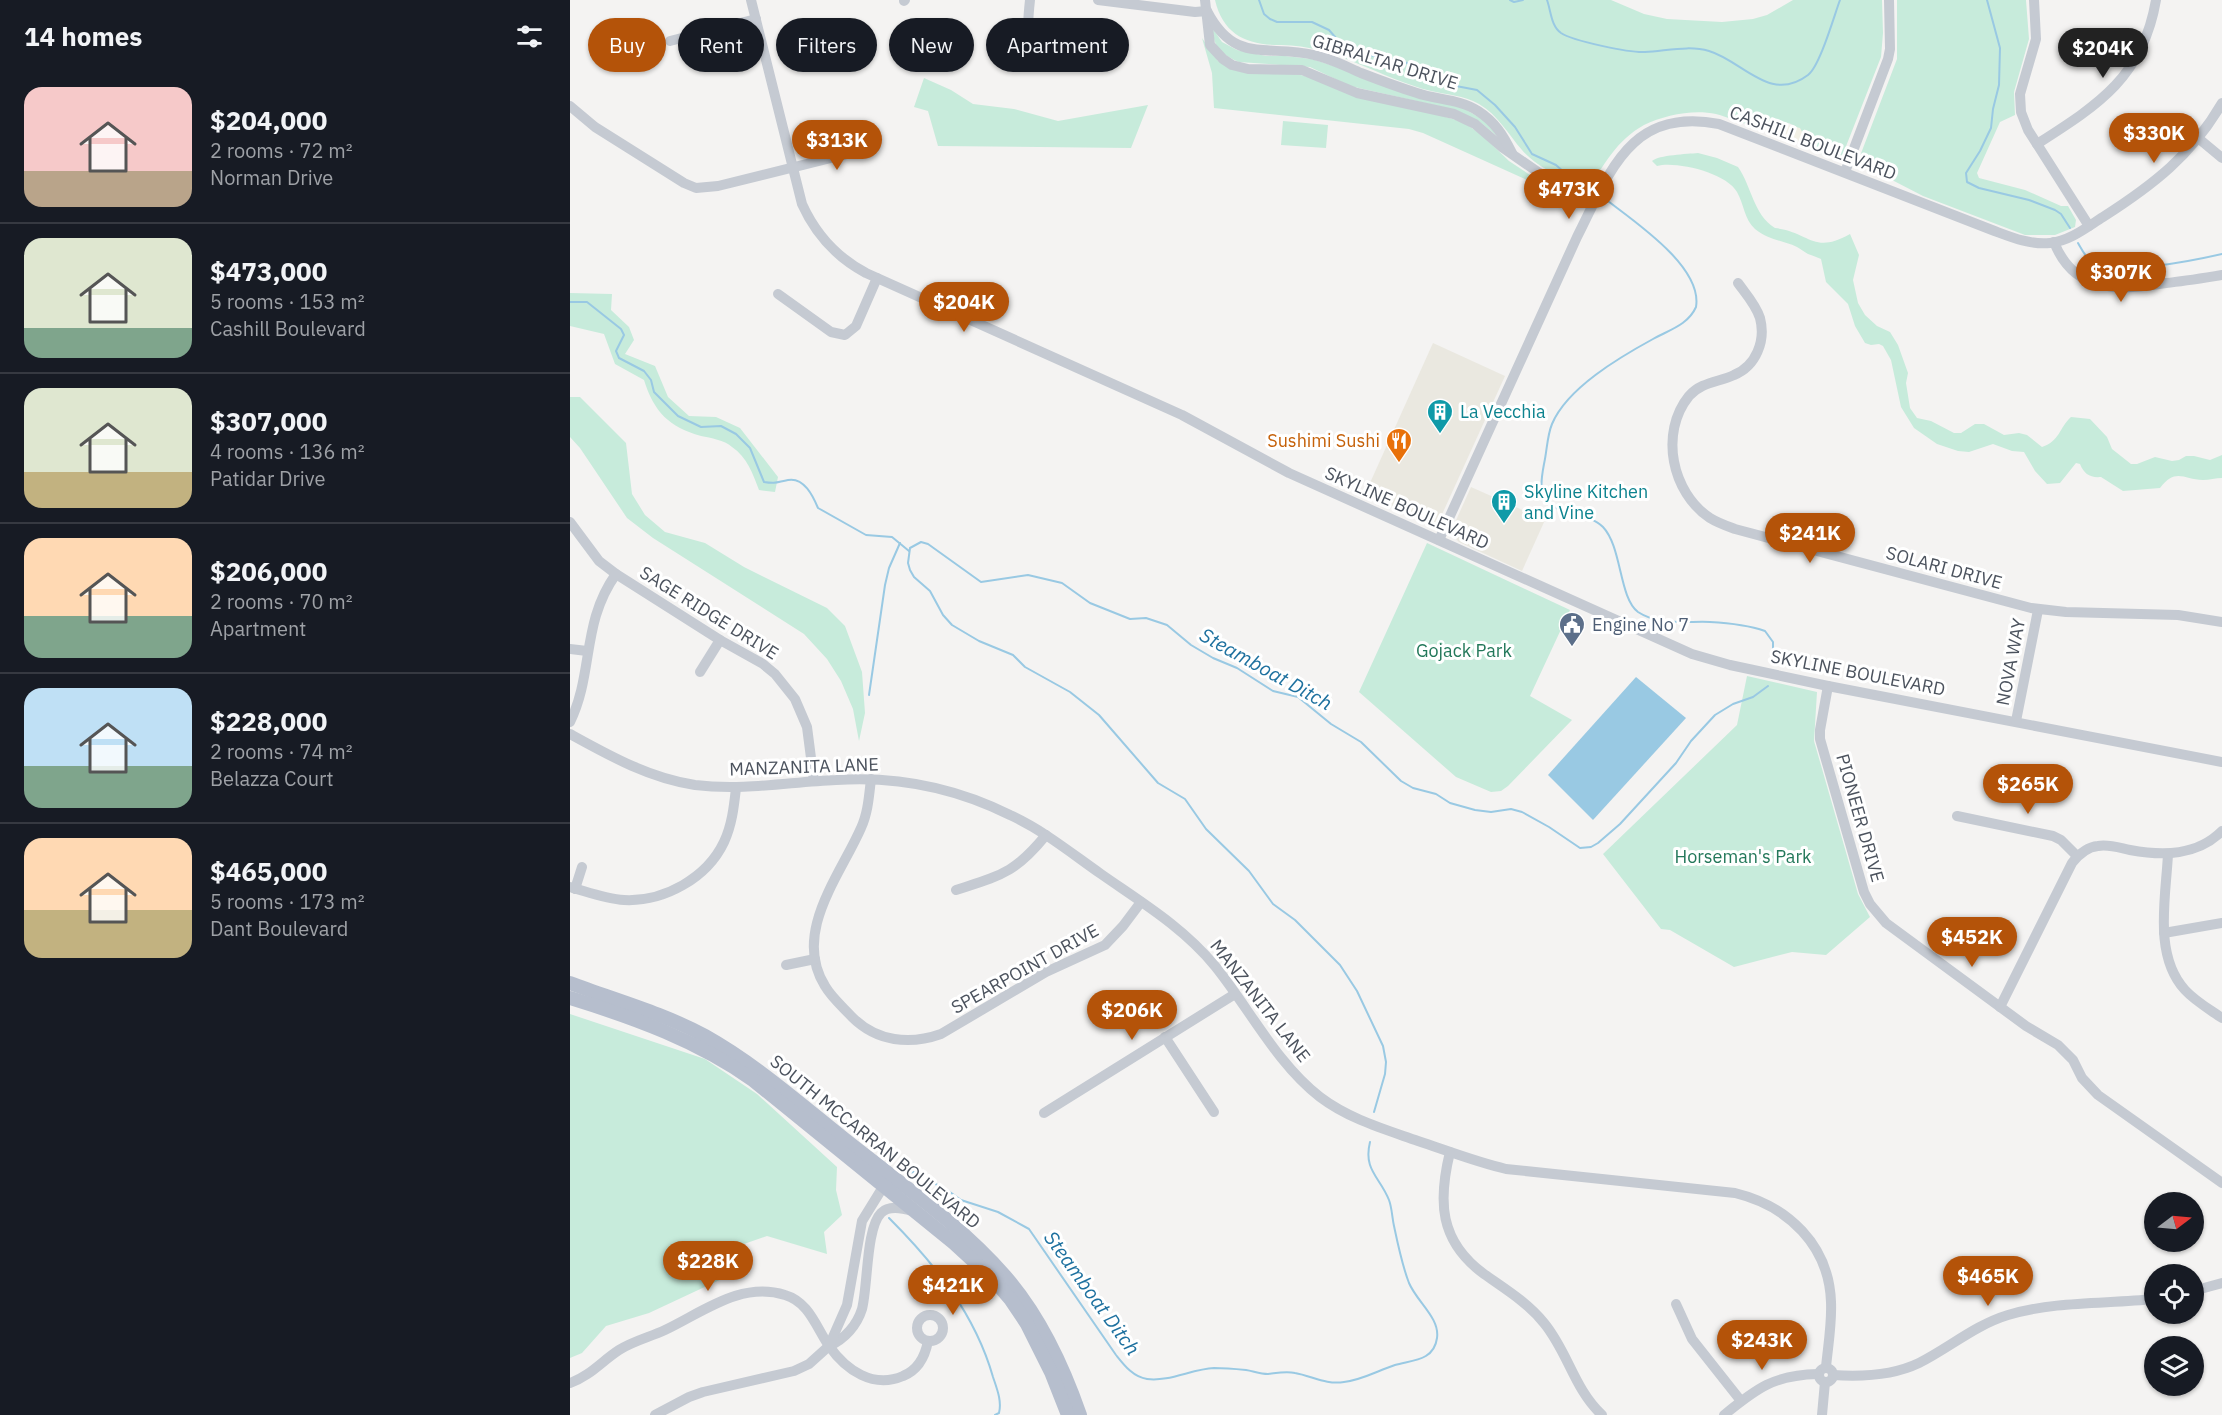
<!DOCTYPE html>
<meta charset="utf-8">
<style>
:root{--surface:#171b24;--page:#242831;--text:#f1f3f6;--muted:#9ea1a6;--line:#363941;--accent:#b45309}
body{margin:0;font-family:"IBM Plex Sans",sans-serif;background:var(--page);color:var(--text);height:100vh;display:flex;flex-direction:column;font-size:22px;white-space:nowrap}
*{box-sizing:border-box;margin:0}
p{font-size:20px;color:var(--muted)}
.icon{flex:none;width:33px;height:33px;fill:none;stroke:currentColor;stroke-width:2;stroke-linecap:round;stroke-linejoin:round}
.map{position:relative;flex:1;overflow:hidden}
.panel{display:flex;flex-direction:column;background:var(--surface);width:570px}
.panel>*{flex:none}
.banner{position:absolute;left:18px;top:18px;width:570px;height:54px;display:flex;gap:12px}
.needle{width:39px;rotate:74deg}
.fabs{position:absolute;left:1574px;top:1192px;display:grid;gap:12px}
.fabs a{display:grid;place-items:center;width:60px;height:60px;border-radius:50%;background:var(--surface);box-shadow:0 2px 4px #0004;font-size:30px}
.price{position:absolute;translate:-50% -51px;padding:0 14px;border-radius:21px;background:var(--accent);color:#fff;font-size:20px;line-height:39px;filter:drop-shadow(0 2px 3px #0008)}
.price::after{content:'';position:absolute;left:50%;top:36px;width:18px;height:14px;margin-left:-9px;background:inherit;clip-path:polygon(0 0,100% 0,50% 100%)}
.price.current{background:#222;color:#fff}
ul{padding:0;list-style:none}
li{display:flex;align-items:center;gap:18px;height:150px;padding:0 24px}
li+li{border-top:2px solid var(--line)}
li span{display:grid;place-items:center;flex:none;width:168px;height:120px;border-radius:18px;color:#555}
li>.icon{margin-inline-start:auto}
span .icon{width:72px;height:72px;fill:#fffc;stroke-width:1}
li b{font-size:26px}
h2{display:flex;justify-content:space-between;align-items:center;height:72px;padding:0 24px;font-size:26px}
.tag{padding:0 21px;border-radius:27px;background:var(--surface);box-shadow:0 2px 4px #0004;font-size:21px;line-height:54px}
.tag.current{background:var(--accent);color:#fff}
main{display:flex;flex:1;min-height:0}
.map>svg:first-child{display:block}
.commercial{fill:#eae8e0}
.green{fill:#c7ebdb}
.sand{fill:#f3f1e6}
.water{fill:#99c9e3}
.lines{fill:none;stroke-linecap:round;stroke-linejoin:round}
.stream{stroke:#99c9e3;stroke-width:2}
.minor{stroke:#c5cad2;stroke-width:10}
.major{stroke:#b6becd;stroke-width:14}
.labels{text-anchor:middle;stroke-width:6;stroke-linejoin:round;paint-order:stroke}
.street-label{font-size:18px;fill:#4c535e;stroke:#fff}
.culture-label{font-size:18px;fill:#0d838f;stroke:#fff;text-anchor:start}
.food-label{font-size:18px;fill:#c56008;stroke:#fff;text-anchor:end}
.service-label{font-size:18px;fill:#4e5e75;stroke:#fff;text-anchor:start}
.park-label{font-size:18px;fill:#23785a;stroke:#fff}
.water-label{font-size:20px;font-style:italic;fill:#1e719f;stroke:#fff}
</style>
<main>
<section class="panel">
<h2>14 homes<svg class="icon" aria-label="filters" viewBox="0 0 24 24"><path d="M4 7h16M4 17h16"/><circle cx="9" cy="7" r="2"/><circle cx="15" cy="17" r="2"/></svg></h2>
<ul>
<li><span style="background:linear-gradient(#f6c9c9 70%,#b9a48a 0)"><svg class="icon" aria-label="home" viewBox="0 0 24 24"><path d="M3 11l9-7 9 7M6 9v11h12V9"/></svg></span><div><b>$204,000</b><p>2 rooms · 72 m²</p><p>Norman Drive</p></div></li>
<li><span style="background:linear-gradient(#dfe7d0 75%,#7fa58c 0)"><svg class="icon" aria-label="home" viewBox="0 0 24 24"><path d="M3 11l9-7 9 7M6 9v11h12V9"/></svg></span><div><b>$473,000</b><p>5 rooms · 153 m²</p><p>Cashill Boulevard</p></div></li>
<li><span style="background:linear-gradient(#dfe7d0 70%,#c2b280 0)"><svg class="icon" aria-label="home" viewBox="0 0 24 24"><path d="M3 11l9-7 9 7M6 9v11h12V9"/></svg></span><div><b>$307,000</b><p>4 rooms · 136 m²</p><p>Patidar Drive</p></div></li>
<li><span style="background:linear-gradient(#ffd9b3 65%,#7fa58c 0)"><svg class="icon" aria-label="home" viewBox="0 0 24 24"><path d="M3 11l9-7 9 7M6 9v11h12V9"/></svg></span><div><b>$206,000</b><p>2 rooms · 70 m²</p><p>Apartment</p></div></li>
<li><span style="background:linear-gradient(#bfe0f5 65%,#7fa58c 0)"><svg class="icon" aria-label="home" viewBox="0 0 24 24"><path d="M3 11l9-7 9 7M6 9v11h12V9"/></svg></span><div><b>$228,000</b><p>2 rooms · 74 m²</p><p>Belazza Court</p></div></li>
<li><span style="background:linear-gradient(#ffd9b3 60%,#c2b280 0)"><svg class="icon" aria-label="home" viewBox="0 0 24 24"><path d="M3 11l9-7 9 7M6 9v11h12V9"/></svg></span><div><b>$465,000</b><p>5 rooms · 173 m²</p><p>Dant Boulevard</p></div></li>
</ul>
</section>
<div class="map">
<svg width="1652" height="1415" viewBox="0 0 1652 1415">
<rect width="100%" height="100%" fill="#f4f3f2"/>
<g class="commercial">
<polygon points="863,343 935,376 869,521 863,524 795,494"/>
<polygon points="901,487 975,520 952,571 889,542 886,539 883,527"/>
</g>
<g class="green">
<path d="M 645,0 L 1041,0 L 1074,14 L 1097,19 L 1152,22 L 1183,19 L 1197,15 L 1223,0 L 1312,0 L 1313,33 L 1311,57 L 1273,154 C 1266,161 1261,158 1252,155 L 1251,151 L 1237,145 C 1235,129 1221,120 1204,122 C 1196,123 1189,127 1181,125 C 1169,123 1158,117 1146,114 C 1123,109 1095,115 1074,125 C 1047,140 1033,165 1018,191 C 998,181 967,168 952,150 C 938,134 928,115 909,104 C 893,95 878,95 861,91 C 809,78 763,44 709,45 C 676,45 653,34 645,0 Z"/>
<polygon points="1327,0 1456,0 1459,39 1444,92 1445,115 1430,122 1407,173 1409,178 1455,190 1491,206 1498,206 1506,220 1505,227 1485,235 1455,235 1353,196 1291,164 1290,156 1327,59"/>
<path d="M 643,29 L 652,42 L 667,50 L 696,56 L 715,56 L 742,59 L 893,108 L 917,122 L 928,137 L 910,122 L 886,110 L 780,86 L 740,67 L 669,62 C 654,56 642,47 643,29 Z"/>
<polygon points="632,38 648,61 731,75 893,122 912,135 939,161 990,195 853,133 839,129 644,108 642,73"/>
<polygon points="354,78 381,90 403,104 444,109 488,121 578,105 561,148 368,146 358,111 344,107"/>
<polygon points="713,121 758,125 756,148 711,145"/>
<path d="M 1128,153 L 1147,158 L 1168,167 C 1182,187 1183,214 1205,228 C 1240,232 1243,255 1280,234 L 1289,255 L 1283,280 L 1288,303 L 1295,315 L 1307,326 L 1320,332 L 1328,345 L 1338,373 L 1336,383 L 1340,408 L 1347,418 L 1361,421 L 1384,433 L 1391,433 L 1405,424 L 1414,424 L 1434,435 L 1449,433 L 1457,435 L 1472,447 C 1490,441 1489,428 1501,417 L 1520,419 L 1537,437 L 1542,449 L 1561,464 L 1567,464 L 1585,457 L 1602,461 L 1609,460 L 1616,456 L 1624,456 L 1640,460 L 1652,455 L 1652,478 C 1646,478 1639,480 1633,480 C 1614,480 1606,467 1590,488 L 1553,491 L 1531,477 C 1520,478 1514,474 1510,464 L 1506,463 L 1490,483 L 1477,484 L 1465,471 L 1454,452 L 1442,451 L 1423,444 L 1399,452 L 1388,451 L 1367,444 L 1344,428 L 1331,407 L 1321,360 L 1313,346 L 1309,344 L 1301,345 L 1295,343 L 1285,326 L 1278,304 L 1256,282 L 1251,259 C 1247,257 1243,256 1238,254 C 1234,252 1231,249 1227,247 C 1212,240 1198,240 1185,229 C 1174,219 1174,204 1167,192 C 1156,173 1107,161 1087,166 L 1082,161 C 1089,155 1117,154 1128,153 Z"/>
<path d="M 0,293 L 42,294 L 41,310 L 59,327 L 64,340 L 55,354 L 85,366 L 98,397 L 119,416 L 146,417 L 170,428 L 208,477 L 205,492 L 189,490 C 183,474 177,457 162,447 C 154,440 141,438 131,436 C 99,427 84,412 74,380 L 45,364 L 34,334 L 0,326 Z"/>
<polygon points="0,397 10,397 56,443 62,494 75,515 95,532 135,543 174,567 257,608 275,626 292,672 295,713 289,741 283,709 271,681 257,659 234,634 83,538 57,518 10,448 0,437"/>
<polygon points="857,543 1000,610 960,696 1002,720 938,786 931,791 921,792 886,777 789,692"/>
<polygon points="1177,676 1247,692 1244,741 1288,894 1300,917 1256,955 1222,952 1164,967 1100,930 1091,929 1033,854 1167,725"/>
<polygon points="0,1014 135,1059 187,1094 267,1167 266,1190 272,1215 254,1232 257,1254 197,1236 151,1252 156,1277 79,1313 36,1326 12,1353 0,1358"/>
</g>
<polygon class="sand" points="1204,122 1230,128 1236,139 1237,145 1184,126"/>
<polygon class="water" points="1066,677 1116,718 1023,820 978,775"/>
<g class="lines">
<g class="stream">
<polyline points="689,0 694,14 700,19 707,22 742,22 759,30 773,46 785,53 830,60 839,64 865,82 907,90 925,105 945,127 962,154 986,165 1003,180 1018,188"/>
<polyline points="940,0 944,2 953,0"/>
<path d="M 977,0 C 981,11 981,26 991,33 C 1003,41 1060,53 1075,52 C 1096,51 1119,45 1139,51 C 1173,61 1200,104 1238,75 C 1250,66 1264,16 1270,0"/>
<polyline points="1417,0 1430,48 1429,85 1423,109 1421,128 1410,151 1396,173 1397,182 1409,188 1459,200 1485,210 1491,214 1500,228"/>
<path d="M 1034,198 C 1062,220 1133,266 1126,307 C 1118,325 1099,330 1083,339 C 1050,357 997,388 982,424 C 977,436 977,451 974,464 C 971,480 968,495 982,506 C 998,515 1020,514 1033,527 C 1052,547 1049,598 1068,612 C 1089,626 1117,621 1140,622 C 1159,623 1178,625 1195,631 L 1203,642 L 1203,664"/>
<path d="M 1508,243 C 1512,250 1516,258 1522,262 C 1544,277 1626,260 1652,254"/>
<path d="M 0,302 L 17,302 L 51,329 L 54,335 L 46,351 L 49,358 L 74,371 L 81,380 L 84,392 L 108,416 L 131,427 L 151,426 L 166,434 L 180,448 L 194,482 C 206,484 207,482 218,480 C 234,477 243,496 248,508 L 296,535 L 322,537 L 339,551"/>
<polyline points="299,695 315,585 319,568 330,543"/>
<polyline points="804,1112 815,1074 816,1062 813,1046 787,991 770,965 725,920 703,904 679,871 636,829 615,799 588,783 529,715 500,692 455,667 443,655 409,641 382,625 373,615 360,591 344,577 340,570 338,563 340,548 351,542 358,544 411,582 458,575 492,583 520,603 560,619 576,618 597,625 621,645 643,658 667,668 703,691 728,697 761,724 791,742 831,781 843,788 866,794 880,803 905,810 921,812 941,809 952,812 979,827 1010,848 1021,847 1028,843 1050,824 1106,763 1121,741 1145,715 1163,704 1183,697 1198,686"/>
<path d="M 338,1173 L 350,1171 L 360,1182 L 373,1187 L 391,1200 L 428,1212 L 459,1229 L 546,1355 C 554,1365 563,1377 577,1379 C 599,1382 622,1369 644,1368 C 654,1368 666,1369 676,1370 C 683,1371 690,1374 698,1374 C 707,1373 716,1371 725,1373 C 742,1376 756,1385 774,1382 C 792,1380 807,1371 825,1365 C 842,1360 864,1361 867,1338 C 870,1318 847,1302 839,1283 C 832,1265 828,1245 824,1226 C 822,1217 822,1208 819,1200 C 810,1177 793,1170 800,1142"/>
<path d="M 319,1218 C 365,1264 405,1314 423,1377 C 427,1389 432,1401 429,1413 L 425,1415"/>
</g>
<g class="minor">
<path d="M 181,0 L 232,204 C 246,235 266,257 296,273 L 612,415 L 719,473 L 1122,654 L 1160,665 L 1258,686 L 1652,762"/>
<path d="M 460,0 C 456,37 456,50 493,63"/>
<polyline points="528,0 625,12 637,11"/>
<polyline points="635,0 640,45 653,59 662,65 678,69 732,70 787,93 884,114 905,124 933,148 981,181 1024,203"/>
<polyline points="1464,0 1466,39 1450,94 1451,112 1458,130 1519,226"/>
<polyline points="334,1 335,0"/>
<path d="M 637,11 C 665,65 697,44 744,55 C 760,58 775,66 791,73 C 809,80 828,87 847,93 C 867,100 890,99 908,111 C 925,122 933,135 942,153"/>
<polyline points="100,41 186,19"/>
<polyline points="0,106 25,127 114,183 126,188 148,186 305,147"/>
<polyline points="1628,138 1652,158"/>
<path d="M 1467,144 C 1528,105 1573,77 1586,0"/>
<polyline points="1275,172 1318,59 1320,49 1319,0"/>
<path d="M 1484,242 C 1505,295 1550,290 1596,283 C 1615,281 1633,278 1652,275"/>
<path d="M 1168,283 C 1176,294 1186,305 1190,318 C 1196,341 1186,366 1164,375 C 1149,382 1131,382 1119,396 C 1089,433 1102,493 1140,518 C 1148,523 1157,526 1165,529 L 1461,608 L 1496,612 L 1608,615 L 1652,622"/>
<polyline points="208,294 261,332 275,335 286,326 307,278"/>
<polyline points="0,522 29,561 46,574 150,640 193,664 205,674 225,699 237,727 244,781"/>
<path d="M 869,540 L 1007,237 C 1040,172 1060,107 1149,124 L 1422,230 C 1441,237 1459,245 1480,243 C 1500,241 1517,227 1533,217 C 1583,185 1622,155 1652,103"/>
<polyline points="0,649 17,651"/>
<polyline points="130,672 150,640"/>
<polyline points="1258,686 1250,730 1250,739 1294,892 1300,904 1316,923 1456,1026 1488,1045 1503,1060 1512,1078 1528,1095 1652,1183"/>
<polyline points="1446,721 1468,610"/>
<path d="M 0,722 C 24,673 11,623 46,574"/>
<path d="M 0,734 C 40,756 79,778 125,785 C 173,791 219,782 266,780 C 326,776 386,788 440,815 C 473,830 501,853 531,874 C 571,902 613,927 645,966 C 679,1008 707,1064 750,1097 C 779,1119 814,1129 848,1141 C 878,1151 906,1162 936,1169 L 1165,1193 C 1218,1206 1259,1245 1261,1302 C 1262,1324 1258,1346 1256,1367"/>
<path d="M 301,779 C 299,796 298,813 291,828 C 270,876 222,933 255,986 C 262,998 273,1007 282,1017 C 307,1042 340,1045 371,1034 L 476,972 L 535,945 L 553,926 L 571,902"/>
<polyline points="1387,816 1483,836 1491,840 1507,856"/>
<path d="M 1598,854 C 1596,897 1583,955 1615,990 C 1625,1001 1639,1009 1652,1018"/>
<path d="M 0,887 C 18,892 36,899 54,900 C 94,902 137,878 154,842 C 162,825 164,806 166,788"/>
<polyline points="5,889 12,867"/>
<path d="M 386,890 C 432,875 445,873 476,835"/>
<polyline points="1594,933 1652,923"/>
<polyline points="216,965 245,959"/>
<path d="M 1430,1007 L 1502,863 C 1509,854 1517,847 1528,846 C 1539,844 1550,848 1560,850 C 1593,856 1627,856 1652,831"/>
<polyline points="595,1037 644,1112"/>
<polyline points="474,1113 665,994"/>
<path d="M 880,1152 C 868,1201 869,1241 914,1274 C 935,1289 957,1302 974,1323 C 998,1352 1004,1389 1032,1415"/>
<polyline points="1623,1291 1652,1283"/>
<polyline points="1106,1304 1122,1339 1171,1401"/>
<circle cx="360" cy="1328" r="13"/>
<path d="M 259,1346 C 275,1339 287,1325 292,1309 C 298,1286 296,1228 311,1213 C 319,1205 332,1208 342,1211"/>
<circle cx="1256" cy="1375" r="7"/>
<path d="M 1263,1375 C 1292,1377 1322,1376 1349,1363 C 1379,1348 1405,1325 1438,1315 C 1485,1301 1535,1304 1584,1299"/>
<path d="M 0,1383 C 20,1376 32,1361 49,1350 C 63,1341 80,1337 95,1330 C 133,1312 171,1281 215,1295 C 239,1302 246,1327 259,1346 C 276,1370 303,1389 333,1376 C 348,1370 355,1357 358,1341"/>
<polyline points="85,1415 119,1397 133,1392 224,1371 239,1364 259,1346 277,1305 292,1221 313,1187"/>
<path d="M 1154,1415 C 1187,1388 1204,1375 1248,1374"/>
<polyline points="1252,1415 1255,1382"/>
</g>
<g class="major">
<path d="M 0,983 C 45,1000 93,1013 135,1036 C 185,1064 229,1103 273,1138 C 328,1182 389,1223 435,1276 C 470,1316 493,1366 510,1415"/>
<path d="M 0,998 C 65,1018 128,1041 183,1080 L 384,1243 L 423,1279 L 441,1300 L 457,1324 L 481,1372 L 498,1415"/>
</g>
</g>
<defs>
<symbol id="building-pin" viewBox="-11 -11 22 30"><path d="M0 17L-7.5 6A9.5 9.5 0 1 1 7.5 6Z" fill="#0f9aa8" stroke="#fff"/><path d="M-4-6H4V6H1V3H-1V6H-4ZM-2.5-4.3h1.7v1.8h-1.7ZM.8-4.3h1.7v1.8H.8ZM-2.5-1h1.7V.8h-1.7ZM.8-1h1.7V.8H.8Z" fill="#fff"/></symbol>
<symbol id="restaurant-pin" viewBox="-11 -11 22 30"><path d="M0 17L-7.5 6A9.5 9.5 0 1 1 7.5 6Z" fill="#e8710a" stroke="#fff"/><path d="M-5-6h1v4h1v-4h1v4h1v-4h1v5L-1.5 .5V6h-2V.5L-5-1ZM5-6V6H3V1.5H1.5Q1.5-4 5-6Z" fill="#fff"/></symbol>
<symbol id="civic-pin" viewBox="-11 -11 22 30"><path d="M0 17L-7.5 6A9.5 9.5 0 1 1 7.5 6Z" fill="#5c6f8a" stroke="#fff"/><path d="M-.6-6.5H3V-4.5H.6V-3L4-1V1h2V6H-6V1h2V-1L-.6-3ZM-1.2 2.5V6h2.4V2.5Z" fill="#fff"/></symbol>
</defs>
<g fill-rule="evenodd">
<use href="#building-pin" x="855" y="397" width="30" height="40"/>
<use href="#restaurant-pin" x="814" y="426" width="30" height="40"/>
<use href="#building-pin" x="919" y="487" width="30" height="40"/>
<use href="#civic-pin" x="987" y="610" width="30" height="40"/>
</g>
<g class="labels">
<g class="street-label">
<text transform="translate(815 62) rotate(17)" y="6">GIBRALTAR DRIVE</text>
<text transform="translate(1243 143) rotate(21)" y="6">CASHILL BOULEVARD</text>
<text transform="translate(837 508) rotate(24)" y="6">SKYLINE BOULEVARD</text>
<text transform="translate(1374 568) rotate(15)" y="6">SOLARI DRIVE</text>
<text transform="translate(139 613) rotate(32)" y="6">SAGE RIDGE DRIVE</text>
<text transform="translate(1441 662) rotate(-79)" y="6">NOVA WAY</text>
<text transform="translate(1288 673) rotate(11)" y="6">SKYLINE BOULEVARD</text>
<text transform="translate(234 767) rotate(-2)" y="6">MANZANITA LANE</text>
<text transform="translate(1290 818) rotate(74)" y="6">PIONEER DRIVE</text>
<text transform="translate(455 969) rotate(-29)" y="6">SPEARPOINT DRIVE</text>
<text transform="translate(690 1001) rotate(52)" y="6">MANZANITA LANE</text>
<text transform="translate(305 1142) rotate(39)" y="6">SOUTH MCCARRAN BOULEVARD</text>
</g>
<g class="culture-label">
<text x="890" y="418">La Vecchia</text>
<text x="954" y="498">Skyline Kitchen<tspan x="954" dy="21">and Vine</tspan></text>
</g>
<g class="food-label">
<text x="810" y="447">Sushimi Sushi</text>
</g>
<g class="service-label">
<text x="1022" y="631">Engine No 7</text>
</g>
<g class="park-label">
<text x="894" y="657">Gojack Park</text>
<text x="1173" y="863">Horseman's Park</text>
</g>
<g class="water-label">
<text transform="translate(696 669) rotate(29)" y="7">Steamboat Ditch</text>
<text transform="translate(522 1293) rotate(54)" y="7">Steamboat Ditch</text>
</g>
</g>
</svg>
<div class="fabs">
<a><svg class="needle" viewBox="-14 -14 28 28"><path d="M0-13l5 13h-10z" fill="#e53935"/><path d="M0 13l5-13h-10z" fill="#9ea1a6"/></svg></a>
<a><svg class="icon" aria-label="locate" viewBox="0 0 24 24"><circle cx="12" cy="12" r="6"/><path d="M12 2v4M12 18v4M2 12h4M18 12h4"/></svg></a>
<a><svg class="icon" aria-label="layers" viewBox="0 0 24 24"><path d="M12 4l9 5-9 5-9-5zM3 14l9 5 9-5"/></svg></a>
</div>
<b class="price current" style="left:1533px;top:79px">$204K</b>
<b class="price" style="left:1584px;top:164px">$330K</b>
<b class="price" style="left:267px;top:171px">$313K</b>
<b class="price" style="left:999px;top:220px">$473K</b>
<b class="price" style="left:1551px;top:303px">$307K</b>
<b class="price" style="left:394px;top:333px">$204K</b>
<b class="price" style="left:1240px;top:564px">$241K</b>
<b class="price" style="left:1458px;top:815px">$265K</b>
<b class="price" style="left:1402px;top:968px">$452K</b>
<b class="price" style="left:562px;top:1041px">$206K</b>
<b class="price" style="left:138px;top:1292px">$228K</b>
<b class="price" style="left:1418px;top:1307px">$465K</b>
<b class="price" style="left:383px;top:1316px">$421K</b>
<b class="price" style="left:1192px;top:1371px">$243K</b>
<div class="banner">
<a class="tag current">Buy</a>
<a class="tag">Rent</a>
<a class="tag">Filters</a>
<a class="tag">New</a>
<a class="tag">Apartment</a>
</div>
</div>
</main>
